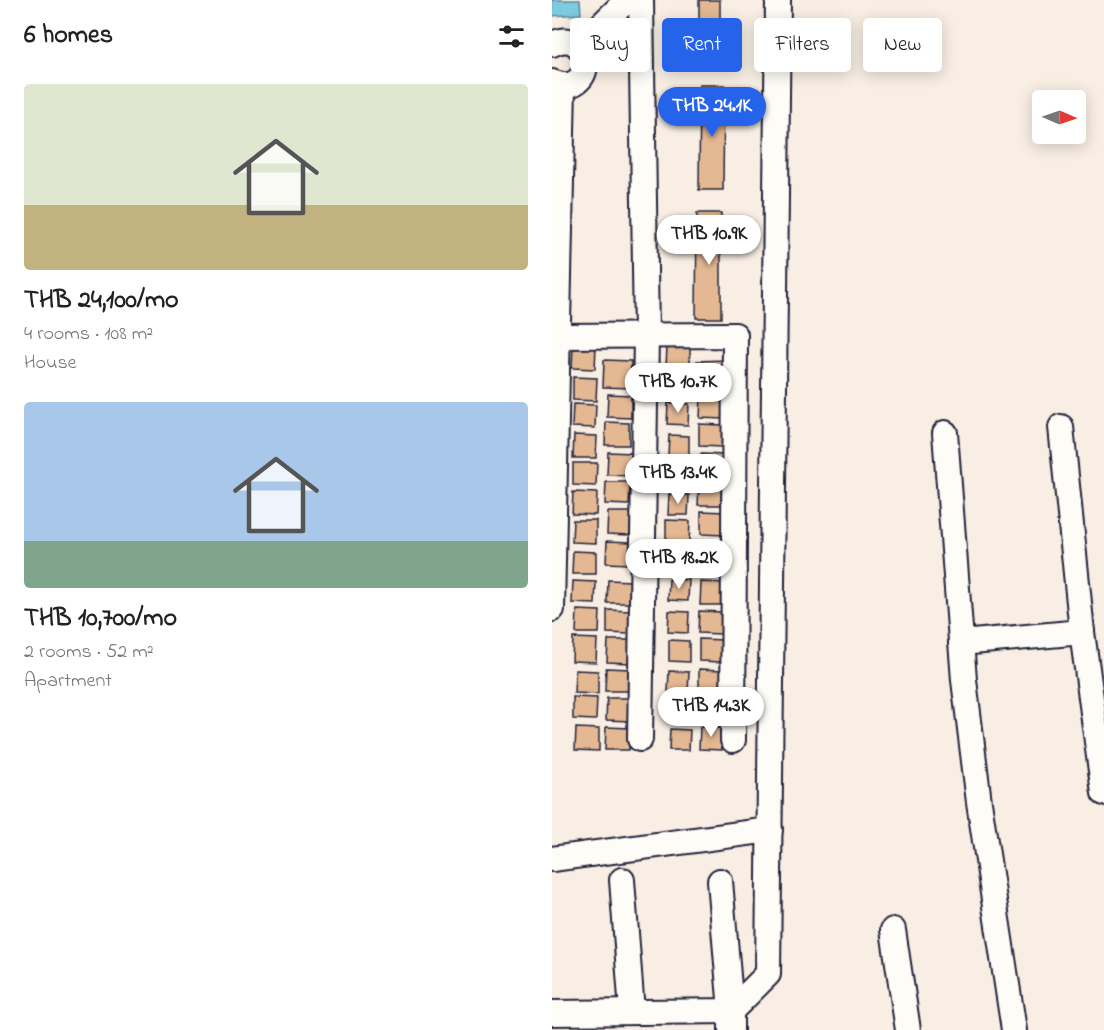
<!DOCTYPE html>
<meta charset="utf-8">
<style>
:root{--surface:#fff;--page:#f6f6f6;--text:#222;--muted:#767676;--accent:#2563eb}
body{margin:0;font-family:"Indie Flower",sans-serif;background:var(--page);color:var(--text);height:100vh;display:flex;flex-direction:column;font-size:22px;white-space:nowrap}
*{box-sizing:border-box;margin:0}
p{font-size:20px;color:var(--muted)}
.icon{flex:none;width:33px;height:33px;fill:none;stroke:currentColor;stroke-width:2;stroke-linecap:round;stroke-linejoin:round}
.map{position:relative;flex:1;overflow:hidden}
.details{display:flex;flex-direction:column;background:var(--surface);width:552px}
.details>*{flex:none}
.guide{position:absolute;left:18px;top:18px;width:444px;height:54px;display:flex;gap:12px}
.needle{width:39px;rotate:92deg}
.buttons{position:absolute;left:480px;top:90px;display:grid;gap:12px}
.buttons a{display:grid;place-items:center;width:54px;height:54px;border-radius:6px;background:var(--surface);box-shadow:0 3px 15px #0003;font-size:30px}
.price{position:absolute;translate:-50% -51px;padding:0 14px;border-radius:21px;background:#fff;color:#222;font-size:20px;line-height:39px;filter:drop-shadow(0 2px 3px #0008)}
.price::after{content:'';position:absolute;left:50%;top:36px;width:18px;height:14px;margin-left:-9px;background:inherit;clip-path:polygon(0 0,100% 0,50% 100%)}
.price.active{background:var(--accent);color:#fff}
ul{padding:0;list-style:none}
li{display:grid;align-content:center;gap:12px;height:318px;padding:0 24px}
li span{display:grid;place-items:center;height:186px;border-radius:6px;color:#555}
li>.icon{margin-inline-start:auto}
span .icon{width:108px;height:108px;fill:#fffc;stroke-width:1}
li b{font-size:26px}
h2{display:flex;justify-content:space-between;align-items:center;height:72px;padding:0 24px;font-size:26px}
.pill{padding:0 21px;border-radius:6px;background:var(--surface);box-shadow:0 3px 15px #0003;font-size:21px;line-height:54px}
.pill.active{background:var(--accent);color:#fff}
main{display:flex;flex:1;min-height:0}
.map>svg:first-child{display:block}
.water{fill:#7ecade;stroke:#59879d;stroke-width:1.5}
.building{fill:#e3b893;stroke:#22223b;stroke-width:1.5}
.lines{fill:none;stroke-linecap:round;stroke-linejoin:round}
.minor-casing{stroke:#22223b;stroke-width:28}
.minor{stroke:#fdfcf7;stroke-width:24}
</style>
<main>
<section class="details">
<h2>6 homes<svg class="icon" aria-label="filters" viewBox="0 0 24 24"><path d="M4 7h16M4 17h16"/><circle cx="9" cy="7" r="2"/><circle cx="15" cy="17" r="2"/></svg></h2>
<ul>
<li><span style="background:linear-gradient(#dfe7d0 65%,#c2b280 0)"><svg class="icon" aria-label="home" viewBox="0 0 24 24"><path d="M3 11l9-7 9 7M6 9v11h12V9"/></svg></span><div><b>THB 24,100/mo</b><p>4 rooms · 108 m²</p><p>House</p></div></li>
<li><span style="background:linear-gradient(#a9c7e8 75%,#7fa58c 0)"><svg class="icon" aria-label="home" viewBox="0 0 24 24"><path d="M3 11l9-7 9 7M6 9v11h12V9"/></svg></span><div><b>THB 10,700/mo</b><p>2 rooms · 52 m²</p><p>Apartment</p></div></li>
</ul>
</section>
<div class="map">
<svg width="552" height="1030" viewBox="0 0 552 1030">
<rect width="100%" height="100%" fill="#f8eee3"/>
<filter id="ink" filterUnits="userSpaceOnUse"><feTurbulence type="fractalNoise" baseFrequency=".0167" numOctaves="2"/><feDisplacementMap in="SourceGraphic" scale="12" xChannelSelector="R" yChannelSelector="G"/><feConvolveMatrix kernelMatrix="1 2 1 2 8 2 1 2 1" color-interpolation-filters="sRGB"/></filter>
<g filter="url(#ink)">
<polygon class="water" points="0,0 28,0 29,14 0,16"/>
<g class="building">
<rect x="147" y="0" width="21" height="60"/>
<polygon points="148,85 172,85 171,190 147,190"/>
<polygon points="145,213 169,213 169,318 144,318"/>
<polygon points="21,345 44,346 43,369 20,368"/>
<polygon points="115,345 138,346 138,369 114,368"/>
<polygon points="52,360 79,361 78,388 51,387"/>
<polygon points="174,360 175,388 146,389 145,361"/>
<polygon points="21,377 45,378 44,401 21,400"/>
<polygon points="116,377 137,378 136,399 115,398"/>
<polygon points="56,394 79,395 79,418 55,417"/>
<polygon points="149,396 172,396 172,419 148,418"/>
<polygon points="116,403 137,404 136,425 115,424"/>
<polygon points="21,404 44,405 43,428 20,427"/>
<polygon points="54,422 77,423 77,445 53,445"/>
<polygon points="147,424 171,425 170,447 147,446"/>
<polygon points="22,435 45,436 44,458 21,458"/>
<polygon points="117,435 137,436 137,457 116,456"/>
<polygon points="56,452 80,453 79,476 55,475"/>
<polygon points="149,454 172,455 171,477 148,476"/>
<polygon points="117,462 137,463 137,483 117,483"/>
<polygon points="21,463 45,463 44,486 21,485"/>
<polygon points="54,482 78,482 77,505 53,504"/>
<polygon points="147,482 170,483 169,505 146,505"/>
<polygon points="21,492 45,493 44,515 20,514"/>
<polygon points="117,494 137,495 136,515 116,515"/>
<polygon points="149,511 173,512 172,535 149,534"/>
<polygon points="56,512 79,512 78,535 55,534"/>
<polygon points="21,520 44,520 44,543 20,542"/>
<polygon points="114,520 138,521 137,544 114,543"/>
<polygon points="55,541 78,542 77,564 54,563"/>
<polygon points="147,541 171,542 170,564 146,564"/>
<polygon points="21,551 44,552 44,574 20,574"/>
<polygon points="117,552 138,553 137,573 116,573"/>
<polygon points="117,579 137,580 136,601 116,600"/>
<polygon points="56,580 79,581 78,603 55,603"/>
<polygon points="21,581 44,582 43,604 20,603"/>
<polygon points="149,582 172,583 172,605 148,605"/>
<polygon points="25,610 48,611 47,633 24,633"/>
<polygon points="55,610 79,611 78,634 55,633"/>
<polygon points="117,611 137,612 136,633 116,632"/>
<polygon points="147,611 170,612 169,634 146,633"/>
<polygon points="21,638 45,639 44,662 20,661"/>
<polygon points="147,639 171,640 170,662 147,661"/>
<polygon points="56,640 79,640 78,663 55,662"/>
<polygon points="117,640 137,641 137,662 117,661"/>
<polygon points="54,668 78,669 77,691 53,691"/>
<polygon points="147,669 171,670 170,692 147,692"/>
<polygon points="23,670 46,671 46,694 22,693"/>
<polygon points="117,671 137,672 136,693 116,692"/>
<polygon points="21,697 45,698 44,720 21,719"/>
<polygon points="117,697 137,698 136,719 116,718"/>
<polygon points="55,698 79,698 78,721 54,720"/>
<polygon points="147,701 171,701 170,724 146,723"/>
<polygon points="54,727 78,728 77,750 53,750"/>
<polygon points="148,727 171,728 170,750 147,749"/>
<polygon points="24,728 47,729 47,751 23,750"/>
<polygon points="118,729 138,730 137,750 117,750"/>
</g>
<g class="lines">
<defs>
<g id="minor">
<path d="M 0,44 C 43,24 45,101 0,82"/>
<polyline points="27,47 75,0"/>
<polyline points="0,336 183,335 181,740"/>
<polyline points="509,427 530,632 552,793"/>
<polyline points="393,433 412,680 427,802 462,1030"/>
<polyline points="0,609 11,85"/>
<polyline points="409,643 530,632"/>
<polyline points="88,739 94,335 89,0"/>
<polyline points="0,859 218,830"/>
<polyline points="70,880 80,1012"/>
<polyline points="341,930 356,1030"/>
<polyline points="0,1013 179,1011 168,881"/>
<polyline points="179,1030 179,1011 216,974 226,0"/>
</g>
</defs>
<use href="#minor" class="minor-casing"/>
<use href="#minor" class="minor"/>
</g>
</g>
</svg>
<div class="buttons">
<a><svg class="needle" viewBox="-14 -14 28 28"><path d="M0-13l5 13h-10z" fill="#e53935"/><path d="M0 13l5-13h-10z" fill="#767676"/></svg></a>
</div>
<b class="price active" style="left:160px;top:138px">THB 24.1K</b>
<b class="price" style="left:157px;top:266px">THB 10.9K</b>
<b class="price" style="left:126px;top:414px">THB 10.7K</b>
<b class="price" style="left:126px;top:505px">THB 13.4K</b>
<b class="price" style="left:127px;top:590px">THB 18.2K</b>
<b class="price" style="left:159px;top:738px">THB 14.3K</b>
<div class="guide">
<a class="pill">Buy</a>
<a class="pill active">Rent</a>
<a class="pill">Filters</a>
<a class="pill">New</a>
</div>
</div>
</main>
